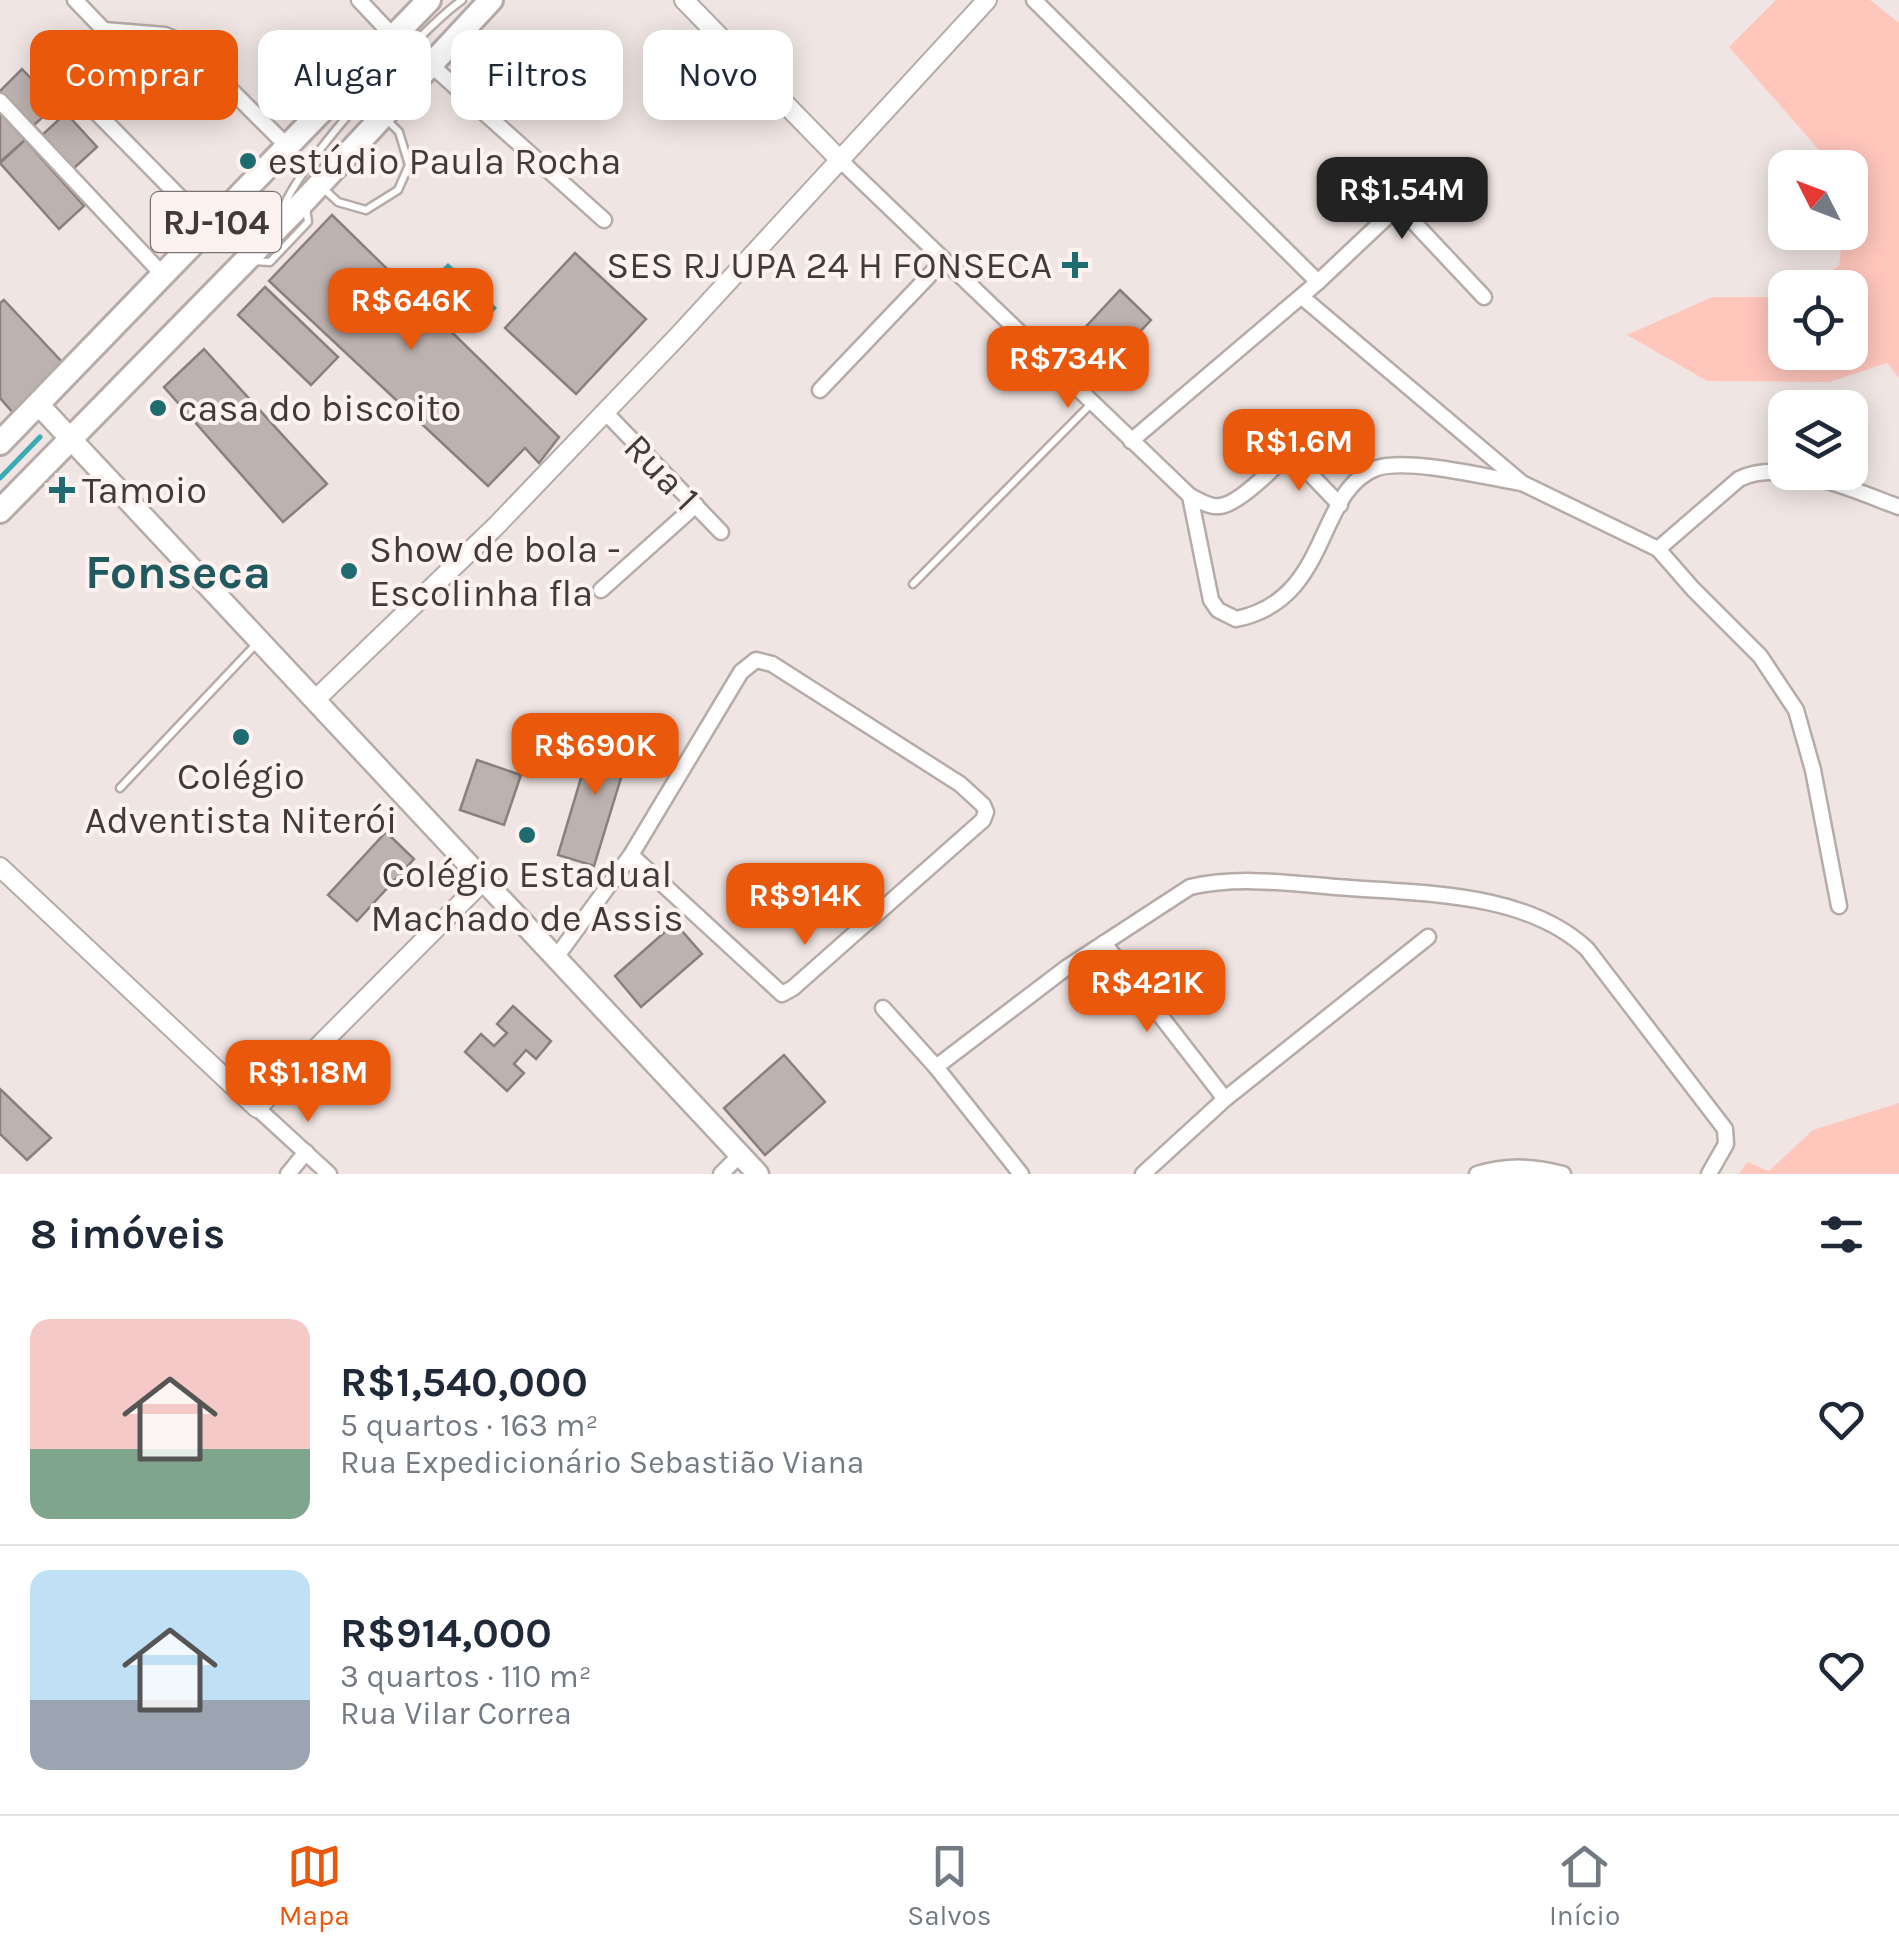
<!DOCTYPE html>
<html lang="pt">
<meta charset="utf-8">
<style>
:root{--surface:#fff;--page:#f2f2f3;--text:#1f2937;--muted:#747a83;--line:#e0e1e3;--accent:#ea580c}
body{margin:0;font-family:Karla,sans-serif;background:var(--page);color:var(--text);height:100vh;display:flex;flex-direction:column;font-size:38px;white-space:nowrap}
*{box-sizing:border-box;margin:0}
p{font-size:32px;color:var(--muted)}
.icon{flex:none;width:55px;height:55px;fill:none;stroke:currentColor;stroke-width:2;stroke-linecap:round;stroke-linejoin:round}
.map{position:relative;height:1174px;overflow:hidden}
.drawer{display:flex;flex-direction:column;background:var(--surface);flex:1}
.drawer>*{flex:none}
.top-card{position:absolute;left:30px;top:30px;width:1000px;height:90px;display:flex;gap:20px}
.needle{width:65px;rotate:312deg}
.controls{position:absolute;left:1768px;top:150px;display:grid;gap:20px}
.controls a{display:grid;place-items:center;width:100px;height:100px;border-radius:20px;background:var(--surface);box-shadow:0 5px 25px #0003;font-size:50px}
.price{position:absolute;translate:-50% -85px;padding:0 22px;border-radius:20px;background:var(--accent);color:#fff;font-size:32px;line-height:65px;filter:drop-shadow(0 2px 5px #0008)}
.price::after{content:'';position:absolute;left:50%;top:60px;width:30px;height:22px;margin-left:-15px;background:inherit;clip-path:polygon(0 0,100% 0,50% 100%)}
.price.on{background:#222;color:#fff}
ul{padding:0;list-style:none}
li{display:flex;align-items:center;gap:30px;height:250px;padding:0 30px}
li+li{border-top:2px solid var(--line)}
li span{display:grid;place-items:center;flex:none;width:280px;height:200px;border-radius:20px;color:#555}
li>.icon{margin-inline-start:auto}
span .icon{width:120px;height:120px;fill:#fffc;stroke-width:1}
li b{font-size:42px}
h2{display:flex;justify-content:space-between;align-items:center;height:120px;padding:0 30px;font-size:42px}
.tag{padding:0 35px;border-radius:20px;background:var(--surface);box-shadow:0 5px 25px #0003;font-size:35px;line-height:90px}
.tag.on{background:var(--accent);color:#fff}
.menu{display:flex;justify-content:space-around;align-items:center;height:140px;border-top:2px solid var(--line);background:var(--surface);font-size:28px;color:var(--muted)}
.menu a{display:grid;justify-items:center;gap:5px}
.menu .on{color:var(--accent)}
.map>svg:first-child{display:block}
.green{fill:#ffc6bc}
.water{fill:#3aabb3}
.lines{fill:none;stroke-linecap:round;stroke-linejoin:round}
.stream{stroke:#3aabb3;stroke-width:5}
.building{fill:#bdb2b0;stroke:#897f7d;stroke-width:2.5}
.service-casing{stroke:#b6aba9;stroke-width:11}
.minor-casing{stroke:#b6aba9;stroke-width:19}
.tertiary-casing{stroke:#b6aba9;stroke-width:22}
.secondary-casing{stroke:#b6aba9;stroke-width:25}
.trunk-casing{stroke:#b6aba9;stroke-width:28}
.service{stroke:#fff;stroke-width:6}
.minor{stroke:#fff;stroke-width:14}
.tertiary{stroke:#fff;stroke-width:18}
.secondary{stroke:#fff;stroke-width:20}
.trunk{stroke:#fff;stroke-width:22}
.poi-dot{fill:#1e6b70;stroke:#fef2f0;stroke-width:4}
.labels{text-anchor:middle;stroke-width:8;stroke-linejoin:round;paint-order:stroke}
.shield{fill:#fef2f0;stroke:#797271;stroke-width:2.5}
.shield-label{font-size:35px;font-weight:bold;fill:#403b3a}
.poi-label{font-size:38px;fill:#403b3a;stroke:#fef2f0;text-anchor:start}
.street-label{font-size:38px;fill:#403b3a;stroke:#fef2f0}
.district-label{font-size:48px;font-weight:bold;fill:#205a5f;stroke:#fef2f0}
</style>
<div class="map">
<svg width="1899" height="1174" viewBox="0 0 1899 1174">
<rect width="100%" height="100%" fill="#f0e5e3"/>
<g class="green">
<polygon points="1776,0 1870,0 1899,23 1899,378 1887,363 1829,382 1707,381 1627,335 1712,297 1785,297 1785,352 1850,352 1850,288 1804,287 1839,266 1843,233 1850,232 1850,214 1863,202 1850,186 1850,168 1834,167 1729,47"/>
<polygon points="1899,1103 1899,1174 1739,1174 1747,1162 1769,1171 1813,1130"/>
</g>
<polygon class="water" points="448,263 497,308 477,329 429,282"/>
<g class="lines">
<polyline class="stream" points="0,478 40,437"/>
</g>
<g class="building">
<polygon points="22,69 56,105 33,126 0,91"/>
<polygon points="0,112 25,140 0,162"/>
<polygon points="66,113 97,147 72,170 41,136"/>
<polygon points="25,140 84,206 59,229 0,163"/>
<polygon points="332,215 559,437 539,463 525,448 488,486 269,281"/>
<polygon points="575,253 646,319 576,394 505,328"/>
<polygon points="265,287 338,357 311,385 238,315"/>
<polygon points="1120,290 1151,320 1098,376 1067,347"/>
<polygon points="4,300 63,363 14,414 0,398 0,303"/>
<polygon points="204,349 327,484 283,522 164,387"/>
<polygon points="595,731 632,742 594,866 558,855"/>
<polygon points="477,760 521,775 504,825 460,810"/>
<polygon points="386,832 414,859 357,921 328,895"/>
<polygon points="675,923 702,954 641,1007 615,976"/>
<polygon points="513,1006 551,1041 536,1059 526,1050 514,1064 524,1073 507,1091 465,1052 481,1034 494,1046 507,1033 497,1024"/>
<polygon points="784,1055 825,1102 765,1155 724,1108"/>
<polygon points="0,1089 51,1138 27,1160 0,1134"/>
</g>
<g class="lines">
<defs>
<g id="service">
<polyline points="324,189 338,202 366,210 398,190 409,165 399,132 388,121"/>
<path d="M 282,211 C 297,164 420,30 462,0"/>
<polyline points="252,261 270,262 308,222 306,208"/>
<polyline points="913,584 1091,404"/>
<polyline points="120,788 258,642"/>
</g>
<g id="minor">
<polyline points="75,0 104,30 165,35 184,43 288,147"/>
<polyline points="359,0 394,37"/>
<polyline points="1034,0 1318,282 1131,441"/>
<polyline points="47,62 210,228"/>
<polyline points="430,64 604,220"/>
<polyline points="0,101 164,276"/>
<path d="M 840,160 L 1190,496 C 1199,500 1210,508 1220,506 C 1243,504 1298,444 1313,426"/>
<polyline points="1318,282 1388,216 1393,213 1407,215 1484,297"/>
<polyline points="1302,297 1522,483 1658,549 1693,589 1760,656 1796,710 1813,770 1839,906"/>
<polyline points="820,390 944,260"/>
<polyline points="604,411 721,532"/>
<polyline points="1290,453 1340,505"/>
<path d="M 1190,496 L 1211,600 L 1218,610 L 1236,619 C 1332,600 1315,490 1377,468 C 1408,458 1487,477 1521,483"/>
<path d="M 1658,549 L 1739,479 C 1784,457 1855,491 1899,507"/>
<polyline points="601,590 696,505"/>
<polyline points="1104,943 1225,1099"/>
<polyline points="557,956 631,855 741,672 756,660 772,664 960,784 983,805 986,812 983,820 793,988 782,994 631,855"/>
<polyline points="883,1008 936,1067 1021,1174"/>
<path d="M 936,1067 L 1066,968 L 1190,887 C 1237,876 1288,883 1336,887 C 1417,894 1524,890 1587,949 L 1725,1129 L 1726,1144 L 1709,1174"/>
<polyline points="257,1108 329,1174"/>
<polyline points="288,1174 306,1152"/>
<polyline points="721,1174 742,1153"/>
<polyline points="1143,1174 1225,1099 1428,937"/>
<path d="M 1477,1174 C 1507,1165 1533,1166 1563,1174"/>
</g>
<g id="tertiary">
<polyline points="684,0 840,160"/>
<polyline points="316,699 496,526 678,336 987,0"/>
<polyline points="0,867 257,1108 484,880"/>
</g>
<polyline id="secondary" points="38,404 758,1174"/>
<g id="trunk">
<polyline points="0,443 429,0"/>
<polyline points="0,511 305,200 491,0"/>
</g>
</defs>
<use href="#service" class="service-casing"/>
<use href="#minor" class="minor-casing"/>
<use href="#tertiary" class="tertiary-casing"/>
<use href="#secondary" class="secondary-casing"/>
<use href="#trunk" class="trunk-casing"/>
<use href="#service" class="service"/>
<use href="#minor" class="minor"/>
<use href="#tertiary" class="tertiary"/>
<use href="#secondary" class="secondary"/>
<use href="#trunk" class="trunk"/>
</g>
<g class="poi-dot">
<circle cx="248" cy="161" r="10"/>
<path d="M1070 250h10v10h10v10h-10v10h-10v-10h-10v-10h10z"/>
<circle cx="158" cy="408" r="10"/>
<path d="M57 475h10v10h10v10h-10v10h-10v-10h-10v-10h10z"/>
<circle cx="349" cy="571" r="10"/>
<circle cx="241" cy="737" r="10"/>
<circle cx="527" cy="835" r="10"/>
</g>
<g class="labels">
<rect class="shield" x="151" y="192" width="130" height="60" rx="8"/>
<g class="shield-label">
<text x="216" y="234">RJ-104</text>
</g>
<g class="poi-label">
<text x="268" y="174">estúdio Paula Rocha</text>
<text x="1052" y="278" text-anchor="end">SES RJ UPA 24 H FONSECA</text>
<text x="178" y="421">casa do biscoito</text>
<text x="82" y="503">Tamoio</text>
<text x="369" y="562">Show de bola -<tspan x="369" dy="44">Escolinha fla</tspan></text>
<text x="241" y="789" text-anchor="middle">Colégio<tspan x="241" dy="44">Adventista Niterói</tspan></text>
<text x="527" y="887" text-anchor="middle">Colégio Estadual<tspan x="527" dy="44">Machado de Assis</tspan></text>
</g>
<g class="street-label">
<text transform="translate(662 472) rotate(46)" y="13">Rua 1</text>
</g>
<g class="district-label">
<text x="178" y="588">Fonseca</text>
</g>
</g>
</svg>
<div class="controls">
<a><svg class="needle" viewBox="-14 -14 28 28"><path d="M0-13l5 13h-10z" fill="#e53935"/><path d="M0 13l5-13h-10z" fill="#747a83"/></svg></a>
<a><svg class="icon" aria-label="locate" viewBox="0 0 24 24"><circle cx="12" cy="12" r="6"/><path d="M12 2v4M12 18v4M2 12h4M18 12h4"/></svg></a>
<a><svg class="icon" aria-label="layers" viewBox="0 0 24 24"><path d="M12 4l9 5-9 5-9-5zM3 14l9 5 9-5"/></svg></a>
</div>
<b class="price on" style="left:1402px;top:242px">R$1.54M</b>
<b class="price" style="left:411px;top:353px">R$646K</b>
<b class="price" style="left:1068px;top:411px">R$734K</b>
<b class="price" style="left:1299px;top:494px">R$1.6M</b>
<b class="price" style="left:595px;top:798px">R$690K</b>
<b class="price" style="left:805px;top:948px">R$914K</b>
<b class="price" style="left:1147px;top:1035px">R$421K</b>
<b class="price" style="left:308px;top:1125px">R$1.18M</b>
<div class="top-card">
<a class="tag on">Comprar</a>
<a class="tag">Alugar</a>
<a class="tag">Filtros</a>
<a class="tag">Novo</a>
</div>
</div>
<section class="drawer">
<h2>8 imóveis<svg class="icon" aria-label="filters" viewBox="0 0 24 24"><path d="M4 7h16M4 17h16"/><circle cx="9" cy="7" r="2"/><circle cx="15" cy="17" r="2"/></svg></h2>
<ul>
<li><span style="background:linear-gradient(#f6c9c9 65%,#7fa58c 0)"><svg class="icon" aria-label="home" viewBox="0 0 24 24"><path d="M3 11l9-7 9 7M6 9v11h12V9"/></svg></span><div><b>R$1,540,000</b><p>5 quartos · 163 m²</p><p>Rua Expedicionário Sebastião Viana</p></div><svg class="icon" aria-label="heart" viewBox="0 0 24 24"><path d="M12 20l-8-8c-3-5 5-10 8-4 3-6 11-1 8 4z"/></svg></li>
<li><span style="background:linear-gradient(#bfe0f5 65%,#9aa5b1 0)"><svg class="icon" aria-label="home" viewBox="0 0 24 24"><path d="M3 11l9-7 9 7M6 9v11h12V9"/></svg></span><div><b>R$914,000</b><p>3 quartos · 110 m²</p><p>Rua Vilar Correa</p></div><svg class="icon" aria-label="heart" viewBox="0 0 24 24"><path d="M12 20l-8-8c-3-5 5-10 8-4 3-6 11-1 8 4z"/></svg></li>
</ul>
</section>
<nav class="menu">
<a class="on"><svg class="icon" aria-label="map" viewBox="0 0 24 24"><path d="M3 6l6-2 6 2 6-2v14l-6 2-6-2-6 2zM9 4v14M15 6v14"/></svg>Mapa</a>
<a><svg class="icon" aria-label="saved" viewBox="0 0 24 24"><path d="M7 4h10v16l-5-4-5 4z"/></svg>Salvos</a>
<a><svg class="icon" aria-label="home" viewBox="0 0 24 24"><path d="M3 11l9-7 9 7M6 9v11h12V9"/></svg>Início</a>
</nav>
